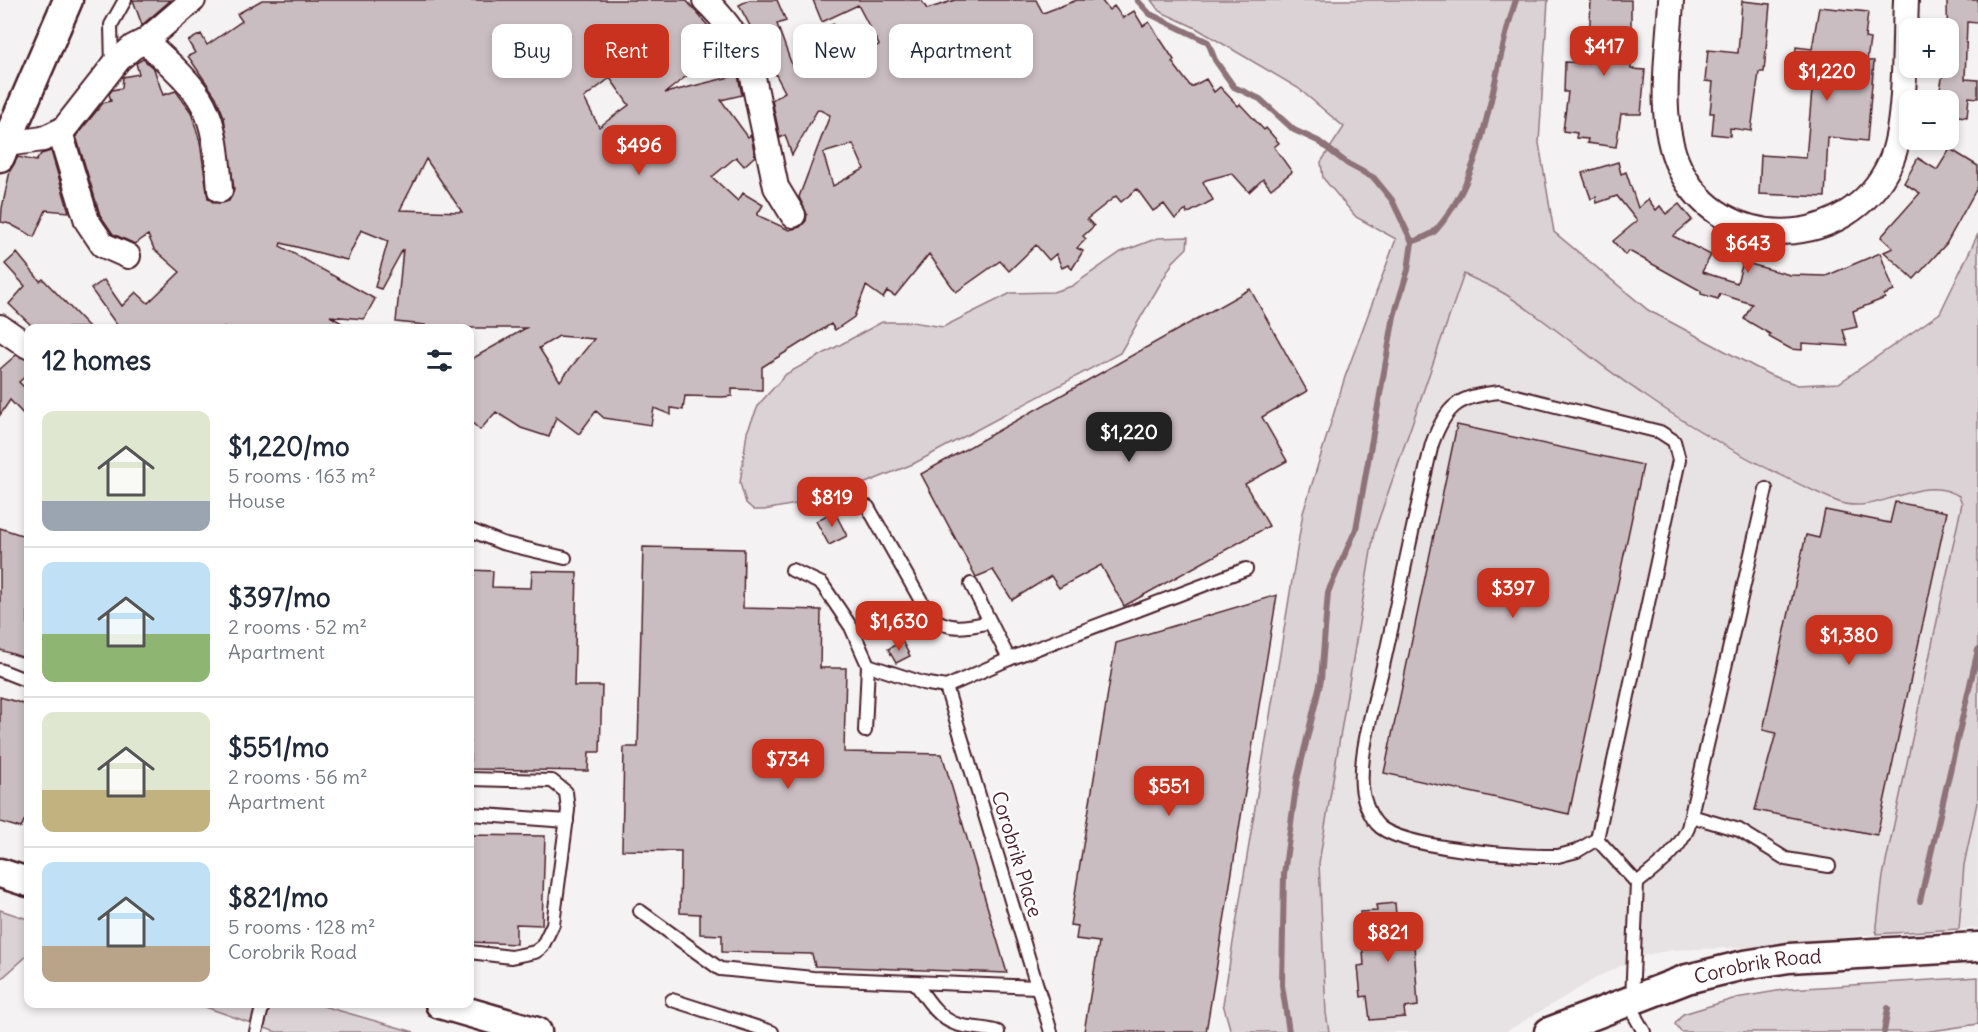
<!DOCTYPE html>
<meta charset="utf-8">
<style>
:root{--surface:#fff;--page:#f6f6f7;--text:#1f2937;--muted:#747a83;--line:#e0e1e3;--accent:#c8321e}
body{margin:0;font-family:Delius,sans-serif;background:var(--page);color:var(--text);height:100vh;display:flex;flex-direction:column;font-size:22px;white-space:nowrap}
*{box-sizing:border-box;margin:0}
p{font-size:20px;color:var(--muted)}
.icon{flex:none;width:33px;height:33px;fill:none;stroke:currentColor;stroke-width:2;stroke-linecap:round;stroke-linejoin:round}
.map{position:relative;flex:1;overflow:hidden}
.sheet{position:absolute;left:24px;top:324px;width:450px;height:684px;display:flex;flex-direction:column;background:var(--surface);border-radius:12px;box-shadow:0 3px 9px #0003}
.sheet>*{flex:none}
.top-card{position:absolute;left:492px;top:24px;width:570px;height:54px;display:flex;gap:12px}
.fabs{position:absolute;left:1899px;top:18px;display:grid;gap:12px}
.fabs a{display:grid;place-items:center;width:60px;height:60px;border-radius:12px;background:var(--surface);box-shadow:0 3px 9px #0003;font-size:30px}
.price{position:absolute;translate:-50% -51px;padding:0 14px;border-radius:12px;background:var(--accent);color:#fff;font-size:20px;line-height:39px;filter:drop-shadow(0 2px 3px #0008)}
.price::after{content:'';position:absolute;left:50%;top:36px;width:18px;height:14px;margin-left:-9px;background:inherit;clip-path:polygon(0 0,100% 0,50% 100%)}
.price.selected{background:#222;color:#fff}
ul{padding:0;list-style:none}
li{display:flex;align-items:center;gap:18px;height:150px;padding:0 18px}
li+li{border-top:2px solid var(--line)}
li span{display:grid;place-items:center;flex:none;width:168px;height:120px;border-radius:12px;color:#555}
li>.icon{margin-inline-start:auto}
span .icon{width:72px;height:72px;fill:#fffc;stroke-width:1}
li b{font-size:26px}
h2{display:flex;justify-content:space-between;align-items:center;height:72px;padding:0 18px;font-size:26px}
.chip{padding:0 21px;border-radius:12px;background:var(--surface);box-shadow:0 3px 9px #0003;font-size:21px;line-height:54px}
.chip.selected{background:var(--accent);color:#fff}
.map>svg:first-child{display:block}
.built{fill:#e7e2e3}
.green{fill:#dbd2d5;stroke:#927880;stroke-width:1.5}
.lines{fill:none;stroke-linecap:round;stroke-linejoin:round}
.stream{stroke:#8d727a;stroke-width:6}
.building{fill:#cabdc1;stroke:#4a1f2b;stroke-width:1.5;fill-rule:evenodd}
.service-casing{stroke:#4a1f2b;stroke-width:16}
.minor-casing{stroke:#4a1f2b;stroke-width:28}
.tertiary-casing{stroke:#4a1f2b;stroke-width:33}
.service{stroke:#fff;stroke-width:12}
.minor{stroke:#fff;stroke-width:24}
.tertiary{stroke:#fff;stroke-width:28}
.labels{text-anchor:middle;stroke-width:5;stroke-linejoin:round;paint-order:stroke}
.street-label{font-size:20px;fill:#4a1f2b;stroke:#fff}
</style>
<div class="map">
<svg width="1978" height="1032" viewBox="0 0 1978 1032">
<rect width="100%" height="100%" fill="#f4f2f2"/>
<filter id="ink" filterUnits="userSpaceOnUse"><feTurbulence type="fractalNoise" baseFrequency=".0167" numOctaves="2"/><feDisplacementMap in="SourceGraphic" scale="12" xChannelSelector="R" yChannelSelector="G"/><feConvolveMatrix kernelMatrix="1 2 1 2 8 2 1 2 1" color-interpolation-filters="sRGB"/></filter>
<g filter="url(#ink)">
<g class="built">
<polygon points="1463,274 1503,293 1642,394 1753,460 1840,503 1861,507 1904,493 1937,488 1959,496 1962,503 1883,876 1876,934 1751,947 1672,950 1646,955 1603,974 1505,1032 1329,1032 1326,1013 1319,863 1374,533"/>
<polygon points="1978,798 1978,928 1959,929 1964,865"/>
</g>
<g class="green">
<path d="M 1151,0 L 1548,0 L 1539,143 L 1554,232 L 1648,310 L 1770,375 L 1798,385 L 1839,383 L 1940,313 L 1978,234 L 1978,798 L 1964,865 L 1959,929 L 1876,934 L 1883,876 L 1962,503 L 1959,496 C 1919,471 1877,519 1836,501 C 1770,472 1700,434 1641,393 C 1594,362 1552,324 1505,294 C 1492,286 1477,281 1464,274 L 1374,533 L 1319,863 L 1326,1013 L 1329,1032 L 1231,1032 L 1223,1004 L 1303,513 L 1345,377 L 1396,239 L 1356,217 L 1323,178 L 1321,162 L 1344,127 L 1298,88 L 1196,28 L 1159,11 Z"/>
<polygon points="1188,237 1187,248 1173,262 1120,353 913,464 828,498 764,510 754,510 746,503 740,483 747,432 759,404 786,374 882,322 912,322 943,327 1011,293 1053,292 1072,286 1121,252 1158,238"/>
<polygon points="0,910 28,919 28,955 0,980"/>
<polygon points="1978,977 1978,1024 1925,1032 1681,1032 1675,1024 1683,1014 1736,998 1789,989"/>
<polygon points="197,1004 316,1004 414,1032 276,1032"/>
</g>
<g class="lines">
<g class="stream">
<polyline points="1137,0 1150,14 1208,42 1215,60 1234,87 1260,99 1294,130 1318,141 1348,164 1374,178 1392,200 1412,242 1408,270 1394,316 1356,529 1328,592 1321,680 1297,780 1284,874 1282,985 1289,1032"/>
<path d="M 1412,242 C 1419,239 1431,236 1436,230 C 1489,171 1491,71 1516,0"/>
<polyline points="1920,901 1978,650"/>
<polyline points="1884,1032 1888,1008"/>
</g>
</g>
<g class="building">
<polygon points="133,0 171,0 142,25"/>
<path d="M 262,0 L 686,0 L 725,46 L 665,93 L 738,75 L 742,95 L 721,100 L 748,137 L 751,135 L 755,156 L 744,166 L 736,157 L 712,177 L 738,201 L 743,193 L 763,205 L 757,215 L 789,230 L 800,227 L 806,221 L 807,214 L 799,197 L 830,115 L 818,109 L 792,155 L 785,135 L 780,138 L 772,100 L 785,92 L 739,5 L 749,0 L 777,0 L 786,21 L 777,24 L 793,68 L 827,65 L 814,32 L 834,24 L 846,56 L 879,45 L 858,5 L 822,22 L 813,0 L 921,0 L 927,9 L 955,0 L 1036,0 L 1043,13 L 1077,0 L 1101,0 L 1109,10 L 1114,6 L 1123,18 L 1134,11 L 1143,26 L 1149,22 L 1174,60 L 1172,62 L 1191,87 L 1206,79 L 1214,92 L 1220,87 L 1238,106 L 1240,104 L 1264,130 L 1266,128 L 1279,143 L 1274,147 L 1292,172 L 1271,189 L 1263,179 L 1249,192 L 1232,173 L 1206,180 L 1203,182 L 1213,200 L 1187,214 L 1186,210 L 1175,219 L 1164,204 L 1153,211 L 1137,189 L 1121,202 L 1116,196 L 1087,219 L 1094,226 L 1083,236 L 1086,239 L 1077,248 L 1083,251 L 1072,269 L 1068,265 L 1062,268 L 1056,254 L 1049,260 L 1036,245 L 1009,271 L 1000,261 L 956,292 L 929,254 L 895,296 L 887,291 L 883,298 L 866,286 L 854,317 L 835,330 L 831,324 L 762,367 L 762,390 L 732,389 L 732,396 L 722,397 L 685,396 L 683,410 L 671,408 L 671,415 L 654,408 L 651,425 L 604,418 L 596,411 L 579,434 L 556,417 L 549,437 L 521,428 L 496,412 L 480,430 L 470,421 L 470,360 L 526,328 L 426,328 L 425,325 L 396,322 L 403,249 L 381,289 L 375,287 L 388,241 L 361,230 L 347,260 L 281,243 L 280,246 L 375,299 L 364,319 L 330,316 L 350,328 L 119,328 L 91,289 L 104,280 L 122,306 L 136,292 L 148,303 L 180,272 L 154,249 L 148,235 L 135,244 L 113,234 L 100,215 L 76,136 L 103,103 L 111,101 L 109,94 L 112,90 L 122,88 L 123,77 L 139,74 L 136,63 L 143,59 L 154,69 L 163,95 L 176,91 L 191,112 L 200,142 L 208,198 L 214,203 L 229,201 L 234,189 L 224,117 L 216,97 L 188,56 L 195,53 L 188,41 L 201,34 L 207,45 L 242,21 L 237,14 ZM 610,78 L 629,105 L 599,127 L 584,98 ZM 853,144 L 864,169 L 833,186 L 823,153 ZM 426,159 L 462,212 L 400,210 ZM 559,336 L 594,339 L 560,381 L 539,348 Z"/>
<polygon points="1591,0 1631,0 1631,69 1645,70 1641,114 1621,114 1616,147 1587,143 1588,139 1576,138 1577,133 1563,131 1568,92 1564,92 1565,62 1588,63"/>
<polygon points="1947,0 1978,0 1978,23 1967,22 1965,79 1978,80 1978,98 1969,97 1967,117 1948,115 1948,100 1940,100 1939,95 1944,68 1948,68"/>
<polygon points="1742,1 1770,4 1764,72 1759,72 1751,131 1730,128 1730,136 1712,134 1714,113 1710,113 1713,82 1705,81 1708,50 1738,53"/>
<polygon points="1819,7 1868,12 1865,38 1870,39 1867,61 1874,61 1867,141 1828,137 1825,197 1759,194 1761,155 1806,158 1814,68 1795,66 1796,47 1812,49"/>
<polygon points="1950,149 1978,166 1978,186 1946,244 1914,279 1884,252 1893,248 1881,237 1920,193 1904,183 1918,158 1937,170"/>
<polygon points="51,151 69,212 46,210 34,237 10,224 1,222 2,208 10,171 18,157 36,161 41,154"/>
<polygon points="1618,162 1621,174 1626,172 1638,208 1648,199 1656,210 1660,206 1666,214 1679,204 1692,220 1673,236 1711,255 1702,272 1737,283 1743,262 1790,275 1826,276 1880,253 1894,291 1884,295 1885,298 1853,311 1857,327 1843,330 1848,346 1802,343 1802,350 1791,349 1769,337 1770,334 1744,319 1752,304 1720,294 1718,299 1701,294 1701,291 1629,251 1625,255 1613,241 1637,221 1617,196 1597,203 1596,197 1591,199 1582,173"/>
<polygon points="17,253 40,281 43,279 90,328 34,328 9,304 25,286 5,264"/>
<polygon points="1250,289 1307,391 1262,417 1287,461 1245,484 1269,526 1124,606 1101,565 1059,588 1051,576 1012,600 993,570 976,577 921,474"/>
<polygon points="16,355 28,360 28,374 19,382 28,391 28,419 10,400 0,415 0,369"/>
<polygon points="1457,425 1643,465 1569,814 1384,773"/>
<polygon points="1895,502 1947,512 1877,835 1755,810 1776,733 1763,730 1806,535 1819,538 1825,510 1890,523"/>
<polygon points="834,511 847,536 829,545 816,521"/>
<polygon points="0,528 28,537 28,659 0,650"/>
<polygon points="643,547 744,549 743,608 821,610 820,668 846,668 844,752 942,754 1007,973 815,966 812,954 722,952 722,935 700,934 700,914 680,913 681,851 622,850 624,747 638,747"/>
<polygon points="470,570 493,571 492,587 531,588 532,571 577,572 574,686 602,686 600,752 589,752 588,771 470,769"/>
<polygon points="1277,595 1206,1032 1084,1032 1099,942 1076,939 1078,926 1070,925 1116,643"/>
<polygon points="902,641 910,656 896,663 888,649"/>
<polygon points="0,697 28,705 28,822 24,821 21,828 0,822"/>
<polygon points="470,835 545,836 542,925 516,924 516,944 470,942"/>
<polygon points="1395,903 1396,915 1412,914 1418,1006 1404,1008 1405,1017 1370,1020 1367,996 1361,997 1358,966 1364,965 1360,912 1377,911 1376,905"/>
</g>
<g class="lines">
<defs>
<g id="service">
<polyline points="112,66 111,25 125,0"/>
<path d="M 1500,392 L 1660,432 L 1674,441 L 1679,460 L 1597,839 L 1577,851 L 1558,856 C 1524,857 1398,849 1377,824 C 1369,815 1363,799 1362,787 C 1359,751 1375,702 1383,666 C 1400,592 1414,518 1432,444 C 1446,405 1459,396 1500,392 Z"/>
<path d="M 868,507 L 929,615 C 948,632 967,627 990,622"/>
<polyline points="470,530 502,543 565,558"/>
<polyline points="792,570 822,584 851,627 868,665 865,731"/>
<polyline points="971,584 1009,659"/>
<polyline points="868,665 923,683 946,687 1009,659 1246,569"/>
<polyline points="0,670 28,681"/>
<polyline points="946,687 1051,1032"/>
<polyline points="470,779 552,781 566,792 568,810 553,924 542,947 535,952 511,957 470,952"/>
<polyline points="470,814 567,821"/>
<polyline points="1691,816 1739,830 1786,859 1829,866"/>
<polyline points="1597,839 1637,883 1632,1000 1636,1018 1644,1032"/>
<path d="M 1637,883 C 1658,866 1677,853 1688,828 L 1766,489"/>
<polyline points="640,911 720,969 813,978 1037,987"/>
<path d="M 916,984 C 926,998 938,1018 956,1024 C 969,1029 985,1027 998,1032"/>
<polyline points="672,1000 772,1032"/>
<polyline points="256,1032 263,1004"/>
</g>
<g id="minor">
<path d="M 705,0 C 726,20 741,41 751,68 L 776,187 L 793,215"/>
<path d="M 1671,0 C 1669,52 1656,118 1679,167 C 1721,256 1849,252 1890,163 C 1907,127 1904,42 1906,0"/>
<path d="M 145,41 C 207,97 214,106 220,190"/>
<polyline points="60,132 87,221 103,245 128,256"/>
<polyline points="6,144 43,139 64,129 118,60 133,47 145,41 193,0"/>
<polyline points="0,327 28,346"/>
</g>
<g id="tertiary">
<polyline points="0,157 68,0"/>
<polyline points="0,873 28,882"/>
<polyline points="440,1004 537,1032"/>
<path id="s1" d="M 1549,1032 L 1687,979 L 1744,965 L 1789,958 L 1978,947"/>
</g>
</defs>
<use href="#service" class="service-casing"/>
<use href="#minor" class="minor-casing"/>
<use href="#tertiary" class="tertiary-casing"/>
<use href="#service" class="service"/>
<use href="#minor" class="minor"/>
<use href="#tertiary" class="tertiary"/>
</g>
</g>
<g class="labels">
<g class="street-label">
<text transform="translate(1017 854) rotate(73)" y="7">Corobrik Place</text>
<text dy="7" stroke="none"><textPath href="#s1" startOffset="220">Corobrik Road</textPath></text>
</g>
</g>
</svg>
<div class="fabs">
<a>+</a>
<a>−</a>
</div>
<b class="price" style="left:1604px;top:77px">$417</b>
<b class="price" style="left:1827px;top:102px">$1,220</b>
<b class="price" style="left:639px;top:176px">$496</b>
<b class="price" style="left:1748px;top:274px">$643</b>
<b class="price selected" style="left:1129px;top:463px">$1,220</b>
<b class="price" style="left:832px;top:528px">$819</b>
<b class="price" style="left:1513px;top:619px">$397</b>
<b class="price" style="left:899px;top:652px">$1,630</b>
<b class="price" style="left:1849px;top:666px">$1,380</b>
<b class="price" style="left:788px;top:790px">$734</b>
<b class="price" style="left:1169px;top:817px">$551</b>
<b class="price" style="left:1388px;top:963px">$821</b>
<div class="top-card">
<a class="chip">Buy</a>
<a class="chip selected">Rent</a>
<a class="chip">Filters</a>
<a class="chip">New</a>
<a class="chip">Apartment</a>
</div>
<section class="sheet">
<h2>12 homes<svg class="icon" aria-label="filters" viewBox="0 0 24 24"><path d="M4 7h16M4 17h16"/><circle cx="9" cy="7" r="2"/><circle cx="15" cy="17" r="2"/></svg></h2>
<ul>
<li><span style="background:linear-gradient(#dfe7d0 75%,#9aa5b1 0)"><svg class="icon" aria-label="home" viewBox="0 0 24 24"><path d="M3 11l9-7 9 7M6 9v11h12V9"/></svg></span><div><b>$1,220/mo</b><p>5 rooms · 163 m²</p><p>House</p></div></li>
<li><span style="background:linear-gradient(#bfe0f5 60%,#8fb573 0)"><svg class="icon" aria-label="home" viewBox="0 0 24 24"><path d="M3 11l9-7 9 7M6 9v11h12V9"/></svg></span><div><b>$397/mo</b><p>2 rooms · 52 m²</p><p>Apartment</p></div></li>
<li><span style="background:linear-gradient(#dfe7d0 65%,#c2b280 0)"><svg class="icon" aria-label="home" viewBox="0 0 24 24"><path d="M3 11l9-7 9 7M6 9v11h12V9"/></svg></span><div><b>$551/mo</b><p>2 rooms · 56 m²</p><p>Apartment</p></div></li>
<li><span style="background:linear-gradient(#bfe0f5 70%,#b9a48a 0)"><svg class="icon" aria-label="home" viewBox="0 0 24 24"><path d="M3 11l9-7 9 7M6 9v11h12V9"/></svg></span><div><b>$821/mo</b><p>5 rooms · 128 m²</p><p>Corobrik Road</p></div></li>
</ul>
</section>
</div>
